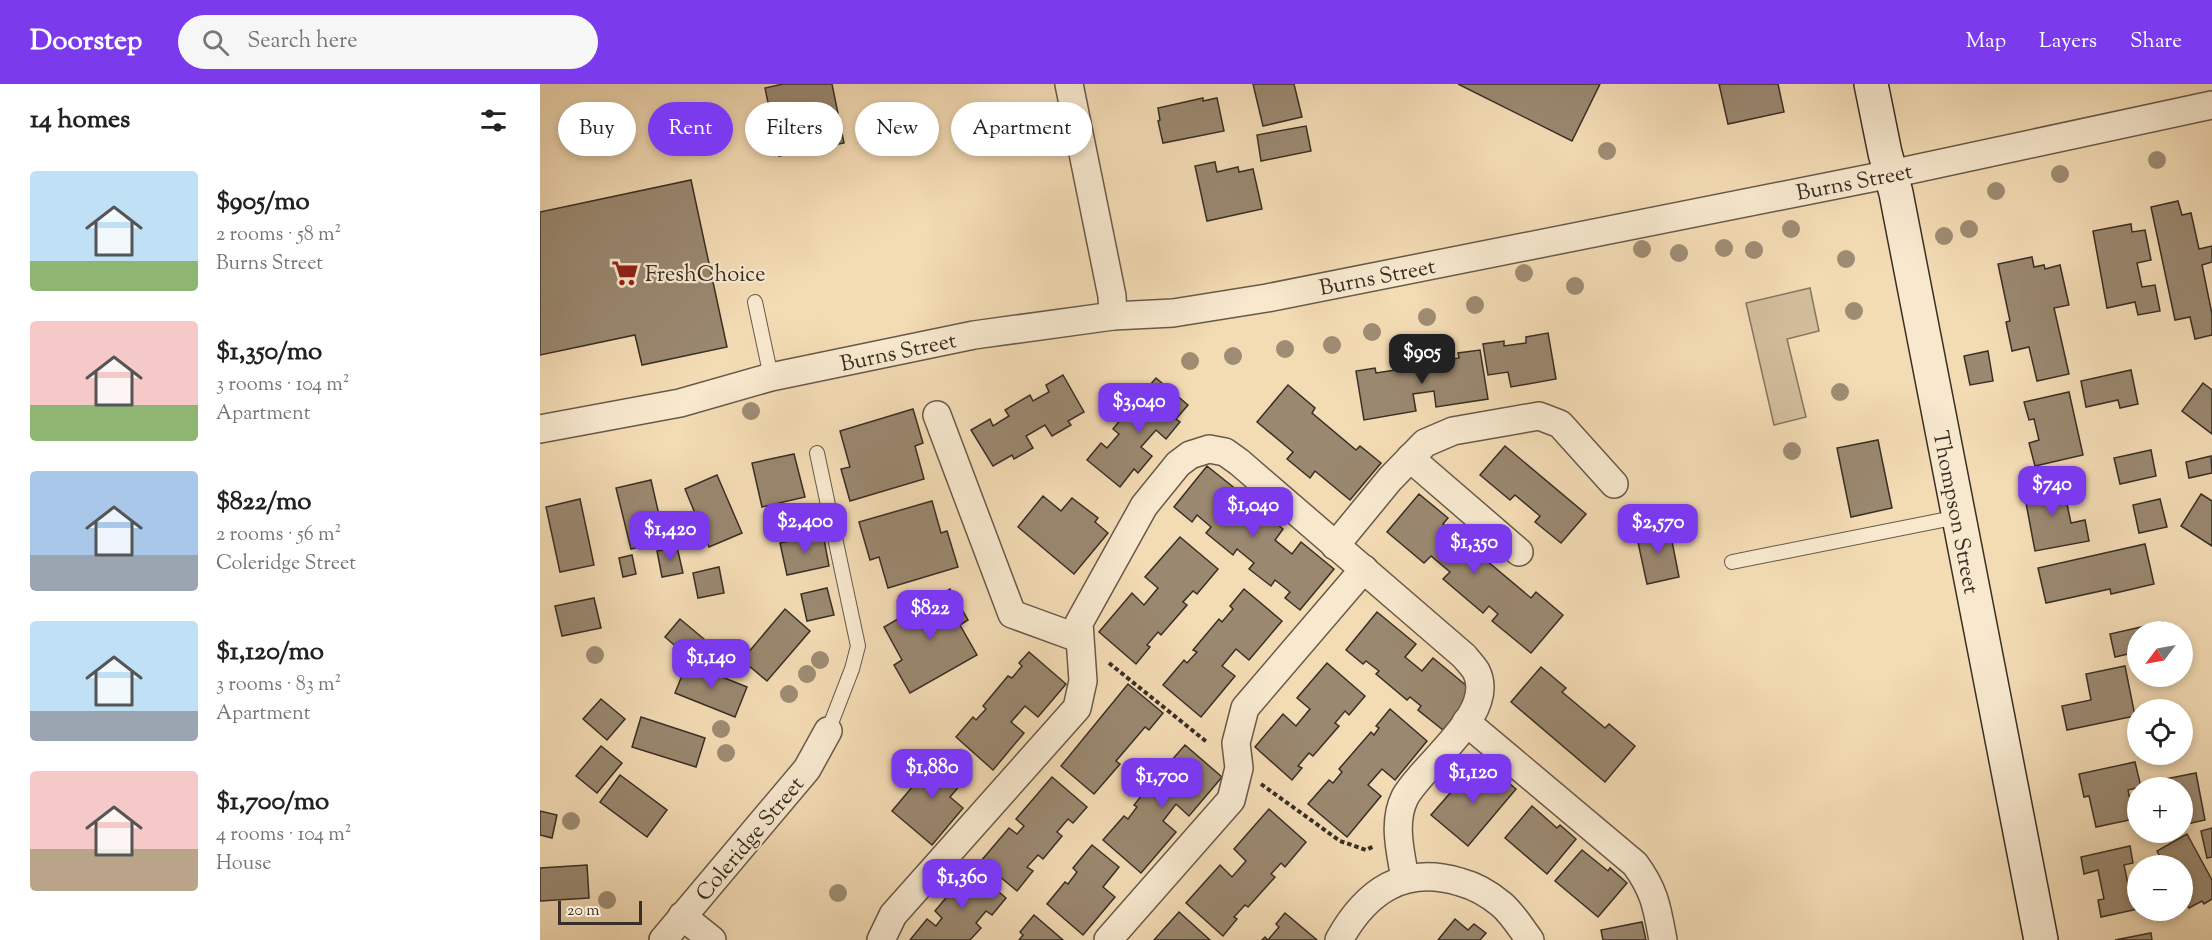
<!DOCTYPE html>
<meta charset="utf-8">
<style>
:root{--surface:#fff;--page:#f6f6f6;--text:#222;--muted:#767676;--accent:#7c3aed}
body{margin:0;font-family:"Sorts Mill Goudy",serif;background:var(--page);color:var(--text);height:100vh;display:flex;flex-direction:column;font-size:22px;white-space:nowrap}
*{box-sizing:border-box;margin:0}
p{font-size:20px;color:var(--muted)}
.icon{flex:none;width:33px;height:33px;fill:none;stroke:currentColor;stroke-width:2;stroke-linecap:round;stroke-linejoin:round}
.map{position:relative;flex:1;overflow:hidden}
.drawer{display:flex;flex-direction:column;background:var(--surface);width:540px}
.drawer>*{flex:none}
.hud{position:absolute;left:18px;top:18px;width:570px;height:54px;display:flex;gap:12px}
.needle{width:39px;rotate:238deg}
.tools{position:absolute;left:1587px;top:537px;display:grid;gap:12px}
.tools a{display:grid;place-items:center;width:66px;height:66px;border-radius:50%;background:var(--surface);box-shadow:0 3px 9px #0003;font-size:30px}
.scale{position:absolute;left:18px;bottom:15px;width:84px;box-sizing:border-box;padding-left:6px;border:3px solid #392f26;border-top:0;font-size:16px;line-height:21px;white-space:nowrap;color:#392f26;-webkit-text-stroke:4px #f7e8ce;paint-order:stroke}
.price{position:absolute;translate:-50% -51px;padding:0 14px;border-radius:12px;background:var(--accent);color:#fff;font-size:20px;line-height:39px;filter:drop-shadow(0 2px 3px #0008)}
.price::after{content:'';position:absolute;left:50%;top:36px;width:18px;height:14px;margin-left:-9px;background:inherit;clip-path:polygon(0 0,100% 0,50% 100%)}
.price.active{background:#222;color:#fff}
ul{padding:0;list-style:none}
li{display:flex;align-items:center;gap:18px;height:150px;padding:0 30px}
li span{display:grid;place-items:center;flex:none;width:168px;height:120px;border-radius:6px;color:#555}
li>.icon{margin-inline-start:auto}
span .icon{width:72px;height:72px;fill:#fffc;stroke-width:1}
li b{font-size:26px}
h2{display:flex;justify-content:space-between;align-items:center;height:72px;padding:0 30px;font-size:26px}
.tag{padding:0 21px;border-radius:27px;background:var(--surface);box-shadow:0 3px 9px #0003;font-size:21px;line-height:54px}
.tag.active{background:var(--accent);color:#fff}
header{display:flex;align-items:center;gap:36px;box-sizing:border-box;height:84px;padding:0 30px;background:var(--accent);color:#fff}
header strong{font-size:28px}
nav{display:flex;gap:33px;margin-inline-start:auto;font-size:21px}
.search{width:420px;height:54px;background:var(--page);display:flex;align-items:center;gap:15px;box-sizing:border-box;padding:0 21px;border-radius:33px;color:var(--muted);font-size:22px}
main{display:flex;flex:1;min-height:0}
.map>svg:first-child{display:block}
.green{fill:#d3be9c;stroke:#867661;stroke-width:1.5}
.building{fill:#9a8870;stroke:#392f26;stroke-width:1.5}
.lines{fill:none;stroke-linecap:round;stroke-linejoin:round}
.lane-casing{stroke:#685a4a;stroke-width:16}
.street-casing{stroke:#685a4a;stroke-width:30}
.secondary-casing{stroke:#392f26;stroke-width:36}
.path{stroke:#392f26;stroke-width:4;stroke-dasharray:4.5 3;stroke-linecap:butt}
.lane{stroke:#f7e8ce;stroke-width:14}
.street{stroke:#f7e8ce;stroke-width:27}
.secondary{stroke:#f7e8ce;stroke-width:33}
.tree{fill:#9e8c73}
.labels{text-anchor:middle;stroke-width:4.5;stroke-linejoin:round;paint-order:stroke}
.street-label{font-size:22px;fill:#392f26;stroke:#f7e8ce}
.poi-label{font-size:22px;fill:#392f26;stroke:#f7e8ce;text-anchor:start}
</style>
<header>
<strong>Doorstep</strong>
<div class="search"><svg class="icon" aria-label="search" viewBox="0 0 24 24"><circle cx="10" cy="10" r="6"/><path d="M15 15l6 6"/></svg>Search here</div>
<nav><a>Map</a><a>Layers</a><a>Share</a></nav>
</header>
<main>
<section class="drawer">
<h2>14 homes<svg class="icon" aria-label="filters" viewBox="0 0 24 24"><path d="M4 7h16M4 17h16"/><circle cx="9" cy="7" r="2"/><circle cx="15" cy="17" r="2"/></svg></h2>
<ul>
<li><span style="background:linear-gradient(#bfe0f5 75%,#8fb573 0)"><svg class="icon" aria-label="home" viewBox="0 0 24 24"><path d="M3 11l9-7 9 7M6 9v11h12V9"/></svg></span><div><b>$905/mo</b><p>2 rooms · 58 m²</p><p>Burns Street</p></div></li>
<li><span style="background:linear-gradient(#f6c9c9 70%,#8fb573 0)"><svg class="icon" aria-label="home" viewBox="0 0 24 24"><path d="M3 11l9-7 9 7M6 9v11h12V9"/></svg></span><div><b>$1,350/mo</b><p>3 rooms · 104 m²</p><p>Apartment</p></div></li>
<li><span style="background:linear-gradient(#a9c7e8 70%,#9aa5b1 0)"><svg class="icon" aria-label="home" viewBox="0 0 24 24"><path d="M3 11l9-7 9 7M6 9v11h12V9"/></svg></span><div><b>$822/mo</b><p>2 rooms · 56 m²</p><p>Coleridge Street</p></div></li>
<li><span style="background:linear-gradient(#bfe0f5 75%,#9aa5b1 0)"><svg class="icon" aria-label="home" viewBox="0 0 24 24"><path d="M3 11l9-7 9 7M6 9v11h12V9"/></svg></span><div><b>$1,120/mo</b><p>3 rooms · 83 m²</p><p>Apartment</p></div></li>
<li><span style="background:linear-gradient(#f6c9c9 65%,#b9a48a 0)"><svg class="icon" aria-label="home" viewBox="0 0 24 24"><path d="M3 11l9-7 9 7M6 9v11h12V9"/></svg></span><div><b>$1,700/mo</b><p>4 rooms · 104 m²</p><p>House</p></div></li>
</ul>
</section>
<div class="map">
<svg width="1672" height="856" viewBox="0 0 1672 856">
<rect width="100%" height="100%" fill="#f3dbb4"/>
<filter id="stains"><feTurbulence type="fractalNoise" baseFrequency=".00333" numOctaves="4"/><feColorMatrix values="0 0 0 0 .2 0 0 0 0 .09 0 0 0 0 .02 0 0 0 .5 -.17"/></filter>
<radialGradient id="worn" r=".72"><stop offset=".6" stop-color="#630" stop-opacity="0"/><stop offset="1" stop-color="#630" stop-opacity=".3"/></radialGradient>
<polygon class="green" points="1270,204 1279,247 1247,255 1266,333 1234,341 1206,219"/>
<g class="building">
<polygon points="243,0 292,0 304,59 239,72 225,4"/>
<polygon points="713,0 754,0 762,33 723,42"/>
<polygon points="918,0 1060,0 1032,57"/>
<polygon points="1179,0 1238,0 1244,28 1188,40"/>
<polygon points="663,14 663,17 677,14 684,47 623,59 618,37 620,36 618,24"/>
<polygon points="766,42 771,67 721,77 717,51"/>
<polygon points="675,78 677,88 698,83 699,88 713,85 722,125 667,137 655,82"/>
<polygon points="151,96 187,263 102,281 95,251 0,271 0,128"/>
<polygon points="1638,117 1642,131 1651,129 1659,165 1672,162 1672,178 1662,181 1672,230 1672,251 1655,255 1650,233 1635,236 1611,123"/>
<polygon points="1591,140 1592,148 1605,146 1611,176 1597,179 1602,203 1615,201 1620,227 1598,231 1595,218 1567,224 1553,147"/>
<polygon points="1492,173 1494,183 1504,181 1505,185 1520,181 1529,221 1514,224 1529,290 1497,297 1489,263 1472,267 1466,238 1470,237 1458,180"/>
<polygon points="1008,249 1016,295 971,303 968,288 948,291 943,260 964,257 964,262 986,259 986,253"/>
<polygon points="940,266 948,315 896,323 894,307 873,310 876,327 824,336 816,287 835,284 836,289 862,285 861,279 891,274 892,279 919,274 918,269"/>
<polygon points="1448,267 1453,297 1430,301 1424,272"/>
<polygon points="1591,286 1598,320 1580,324 1578,316 1546,323 1541,297"/>
<polygon points="523,291 544,328 528,337 531,341 512,352 505,341 486,352 493,364 474,375 472,371 453,382 431,346 450,335 453,342 469,332 465,326 490,311 493,317 509,308 506,301"/>
<polygon points="616,294 648,321 636,335 640,338 626,355 616,346 601,363 612,372 598,389 594,385 580,403 547,376 561,359 567,364 579,350 573,345 591,323 597,328 609,314 603,309"/>
<polygon points="1663,299 1672,306 1672,350 1642,327"/>
<polygon points="748,301 775,324 772,329 816,366 820,362 841,379 810,416 775,387 770,394 747,375 753,368 717,338"/>
<polygon points="1529,308 1543,371 1495,382 1489,359 1499,356 1494,335 1489,336 1484,318"/>
<polygon points="373,325 383,359 375,362 384,395 310,417 301,385 310,383 300,347"/>
<polygon points="1338,356 1352,424 1311,433 1297,364"/>
<polygon points="965,362 1046,430 1021,459 995,438 1000,432 975,411 970,416 940,391"/>
<polygon points="1611,366 1616,392 1580,400 1574,374"/>
<polygon points="254,370 265,413 222,423 212,379"/>
<polygon points="1671,372 1672,389 1649,394 1646,378"/>
<polygon points="667,382 702,410 693,420 701,427 710,417 743,445 735,456 752,470 761,458 794,485 760,526 745,514 750,508 735,496 731,502 709,485 714,479 697,465 693,471 666,449 671,443 657,431 652,438 634,423"/>
<polygon points="177,391 202,449 169,463 145,405"/>
<polygon points="111,396 125,457 91,465 76,404"/>
<polygon points="1522,396 1531,439 1545,436 1549,457 1495,467 1483,403"/>
<polygon points="879,410 908,434 903,440 991,514 996,508 1023,531 991,569 952,537 958,530 949,522 943,529 903,495 910,488 891,472 884,479 847,448"/>
<polygon points="1661,410 1672,417 1672,462 1641,442"/>
<polygon points="503,412 521,427 532,414 558,434 555,438 568,449 534,490 478,443"/>
<polygon points="40,415 54,481 20,488 6,423"/>
<polygon points="1620,415 1627,443 1599,449 1593,421"/>
<polygon points="392,417 401,449 407,447 418,483 348,504 339,473 330,476 319,438"/>
<polygon points="1129,442 1139,493 1107,500 1096,449"/>
<polygon points="283,450 289,482 247,491 240,459"/>
<polygon points="640,453 678,485 657,510 653,507 643,518 647,521 621,551 618,548 607,561 610,563 596,580 559,548 592,509 604,521 618,504 605,493"/>
<polygon points="1605,460 1614,500 1571,510 1570,505 1506,519 1498,484"/>
<polygon points="137,463 143,489 122,493 117,467"/>
<polygon points="92,471 96,490 83,493 79,474"/>
<polygon points="179,483 184,509 158,514 153,489"/>
<polygon points="287,504 294,531 267,537 261,510"/>
<polygon points="410,505 428,536 420,541 437,571 370,609 354,581 362,576 344,543"/>
<polygon points="704,505 742,537 709,576 696,565 682,582 695,592 661,633 623,601 644,576 647,579 657,568 653,566 679,535 682,538 693,525 690,522"/>
<polygon points="54,514 61,544 22,552 15,522"/>
<polygon points="245,525 270,547 227,597 202,576"/>
<polygon points="837,528 876,560 865,573 882,587 893,574 934,608 903,646 878,626 881,622 870,613 867,616 836,590 839,587 826,577 823,580 806,566"/>
<polygon points="140,535 164,555 148,573 125,553"/>
<polygon points="1623,538 1625,548 1598,548 1598,582 1591,583 1588,570 1575,573 1570,550"/>
<polygon points="489,568 526,600 498,633 485,622 471,638 484,649 453,686 416,653 433,633 436,636 446,625 443,622 468,592 472,594 482,582 479,579"/>
<polygon points="147,579 207,603 195,633 135,609"/>
<polygon points="787,579 825,612 809,631 805,627 795,639 799,642 773,672 769,669 758,682 762,684 752,696 715,663 743,630 756,642 770,625 757,614"/>
<polygon points="1585,582 1595,632 1527,646 1522,622 1551,616 1546,590"/>
<polygon points="1001,583 1026,604 1022,608 1065,644 1069,640 1095,662 1065,698 971,618"/>
<polygon points="588,600 623,629 609,646 605,643 576,677 580,680 554,710 521,682"/>
<polygon points="61,615 85,635 67,656 43,635"/>
<polygon points="850,625 887,657 855,696 842,685 828,701 841,712 807,753 768,720 789,696 793,699 802,688 799,685 831,648 834,651 839,644 836,642"/>
<polygon points="101,633 165,654 156,683 92,663"/>
<polygon points="645,661 682,693 649,732 636,720 623,737 636,748 601,789 563,756 584,732 588,735 597,723 594,721 619,690 623,693 633,680 630,678"/>
<polygon points="61,662 82,679 57,709 36,692"/>
<polygon points="400,670 427,693 410,713 423,724 392,761 352,727"/>
<polygon points="1613,670 1641,670 1641,671 1615,677"/>
<polygon points="1595,678 1601,703 1588,706 1594,735 1556,743 1549,712 1544,713 1539,690"/>
<polygon points="950,683 976,705 928,762 891,731 925,692 935,701"/>
<polygon points="1656,689 1665,736 1642,741 1642,704 1622,704 1620,696"/>
<polygon points="80,691 127,726 107,753 60,718"/>
<polygon points="512,693 547,723 533,739 528,735 517,748 522,752 503,775 498,771 487,783 493,787 477,807 441,777 469,744 477,750 484,742 476,735"/>
<polygon points="992,722 1017,744 1020,741 1036,755 1007,790 965,754"/>
<polygon points="729,725 766,758 745,783 741,779 731,790 735,793 708,823 705,821 694,833 697,835 683,852 646,819 680,781 692,793 706,777 694,765"/>
<polygon points="0,727 17,731 12,754 0,751"/>
<polygon points="1672,744 1672,773 1667,774 1661,747"/>
<polygon points="1647,750 1672,796 1672,815 1664,820 1662,817 1649,824 1642,813 1642,782 1625,782 1617,767"/>
<polygon points="552,761 579,783 563,803 575,813 543,851 507,820 525,798 528,800 537,788 533,784"/>
<polygon points="1590,762 1593,779 1584,781 1590,810 1595,809 1598,825 1561,833 1558,816 1564,815 1558,786 1544,790 1541,773"/>
<polygon points="1042,766 1068,787 1070,784 1087,799 1058,833 1015,797"/>
<polygon points="47,781 49,814 0,817 0,784"/>
<polygon points="431,784 466,814 452,831 446,827 436,839 441,844 430,856 370,856 387,835 396,842 402,834 395,827"/>
<polygon points="639,828 670,856 614,856"/>
<polygon points="745,829 777,856 722,856 725,853 728,856 739,843 736,840"/>
<polygon points="494,831 523,856 479,856 483,851 480,848"/>
<polygon points="915,835 928,846 934,840 946,849 940,856 898,856"/>
<polygon points="1102,838 1106,856 1063,856 1061,846"/>
<polygon points="1611,849 1612,856 1575,856"/>
</g>
<g class="lines">
<defs>
<g id="lane">
<polyline points="215,218 231,293"/>
<polyline points="277,369 318,562 312,585 288,647"/>
<polyline points="1192,478 1418,433"/>
</g>
<g id="street">
<polyline points="529,0 572,212 573,232"/>
<polyline points="397,331 472,530 538,554"/>
<polyline points="0,345 140,319 231,293 434,251 573,232 633,229 727,214 1351,90 1672,21"/>
<polyline points="870,374 979,468"/>
<polyline points="795,462 850,395 885,359 913,347 999,332 1020,340 1074,400"/>
<path d="M 926,638 L 1095,780 C 1115,807 1117,824 1123,856"/>
<polyline points="142,832 172,856"/>
<polyline points="123,856 267,685 288,647"/>
<path d="M 341,856 L 353,831 L 537,624 L 543,597 L 539,539 L 604,422 L 638,380 L 650,371 L 669,365 L 685,368 L 699,378 L 924,572 C 928,577 933,582 936,587 C 958,629 883,680 865,713 C 852,739 861,769 865,795"/>
<polyline points="568,856 691,716 699,684 696,659 705,624 824,485"/>
<path d="M 799,856 C 826,807 864,781 920,798 C 935,802 949,810 961,820 C 972,829 981,844 990,856"/>
</g>
<polyline id="secondary" points="1331,0 1345,69 1356,109 1501,856"/>
</defs>
<use href="#lane" class="lane-casing"/>
<use href="#street" class="street-casing"/>
<use href="#secondary" class="secondary-casing"/>
<g class="path">
<polyline points="569,579 668,659"/>
<polyline points="721,700 800,757 826,766 834,762"/>
</g>
<use href="#lane" class="lane"/>
<use href="#street" class="street"/>
<use href="#secondary" class="secondary"/>
</g>
<g class="tree">
<circle cx="1067" cy="67" r="9"/>
<circle cx="1617" cy="76" r="9"/>
<circle cx="1520" cy="90" r="9"/>
<circle cx="1456" cy="107" r="9"/>
<circle cx="1251" cy="145" r="9"/>
<circle cx="1429" cy="145" r="9"/>
<circle cx="1404" cy="152" r="9"/>
<circle cx="1184" cy="164" r="9"/>
<circle cx="1102" cy="165" r="9"/>
<circle cx="1214" cy="166" r="9"/>
<circle cx="1139" cy="169" r="9"/>
<circle cx="1306" cy="175" r="9"/>
<circle cx="984" cy="189" r="9"/>
<circle cx="1035" cy="202" r="9"/>
<circle cx="935" cy="221" r="9"/>
<circle cx="1314" cy="227" r="9"/>
<circle cx="887" cy="233" r="9"/>
<circle cx="832" cy="248" r="9"/>
<circle cx="792" cy="261" r="9"/>
<circle cx="745" cy="265" r="9"/>
<circle cx="693" cy="272" r="9"/>
<circle cx="650" cy="277" r="9"/>
<circle cx="1300" cy="308" r="9"/>
<circle cx="211" cy="327" r="9"/>
<circle cx="1252" cy="367" r="9"/>
<circle cx="55" cy="571" r="9"/>
<circle cx="280" cy="576" r="9"/>
<circle cx="267" cy="590" r="9"/>
<circle cx="249" cy="610" r="9"/>
<circle cx="181" cy="645" r="9"/>
<circle cx="186" cy="669" r="9"/>
<circle cx="31" cy="737" r="9"/>
<circle cx="298" cy="809" r="9"/>
<circle cx="67" cy="816" r="9"/>
</g>
<defs>
<symbol id="supermarket-bare" viewBox="-9 -9 18 18"><path d="M-6-5.5h2.5l.6 2H6L4.5 2H-2.5L-4.4-4H-6ZM-1.5 3.2a1.3 1.3 0 1 0 .1 0ZM3 3.2a1.3 1.3 0 1 0 .1 0Z" fill="#8f2418" stroke="#f7e8ce" stroke-width="2.5" paint-order="stroke"/></symbol>
</defs>
<g fill-rule="evenodd">
<use href="#supermarket-bare" x="66" y="170" width="38" height="38"/>
</g>
<g class="labels">
<g class="street-label">
<text transform="translate(1314 97) rotate(-11)" y="8">Burns Street</text>
<text transform="translate(837 192) rotate(-11)" y="8">Burns Street</text>
<text transform="translate(358 267) rotate(-12)" y="8">Burns Street</text>
<text transform="translate(1417 428) rotate(79)" y="8">Thompson Street</text>
<text transform="translate(209 754) rotate(-50)" y="8">Coleridge Street</text>
</g>
<g class="poi-label">
<text x="105" y="197">FreshChoice</text>
</g>
</g>
<rect width="100%" height="100%" filter="url(#stains)"/>
<rect width="100%" height="100%" fill="url(#worn)"/>
</svg>
<div class="tools">
<a><svg class="needle" viewBox="-14 -14 28 28"><path d="M0-13l5 13h-10z" fill="#e53935"/><path d="M0 13l5-13h-10z" fill="#767676"/></svg></a>
<a><svg class="icon" aria-label="locate" viewBox="0 0 24 24"><circle cx="12" cy="12" r="6"/><path d="M12 2v4M12 18v4M2 12h4M18 12h4"/></svg></a>
<a>+</a>
<a>−</a>
</div>
<div class="scale">20 m</div>
<b class="price active" style="left:882px;top:301px">$905</b>
<b class="price" style="left:599px;top:350px">$3,040</b>
<b class="price" style="left:1512px;top:433px">$740</b>
<b class="price" style="left:713px;top:454px">$1,040</b>
<b class="price" style="left:265px;top:470px">$2,400</b>
<b class="price" style="left:1118px;top:471px">$2,570</b>
<b class="price" style="left:130px;top:478px">$1,420</b>
<b class="price" style="left:934px;top:491px">$1,350</b>
<b class="price" style="left:390px;top:557px">$822</b>
<b class="price" style="left:171px;top:606px">$1,140</b>
<b class="price" style="left:392px;top:716px">$1,880</b>
<b class="price" style="left:933px;top:721px">$1,120</b>
<b class="price" style="left:622px;top:725px">$1,700</b>
<b class="price" style="left:422px;top:826px">$1,360</b>
<div class="hud">
<a class="tag">Buy</a>
<a class="tag active">Rent</a>
<a class="tag">Filters</a>
<a class="tag">New</a>
<a class="tag">Apartment</a>
</div>
</div>
</main>
